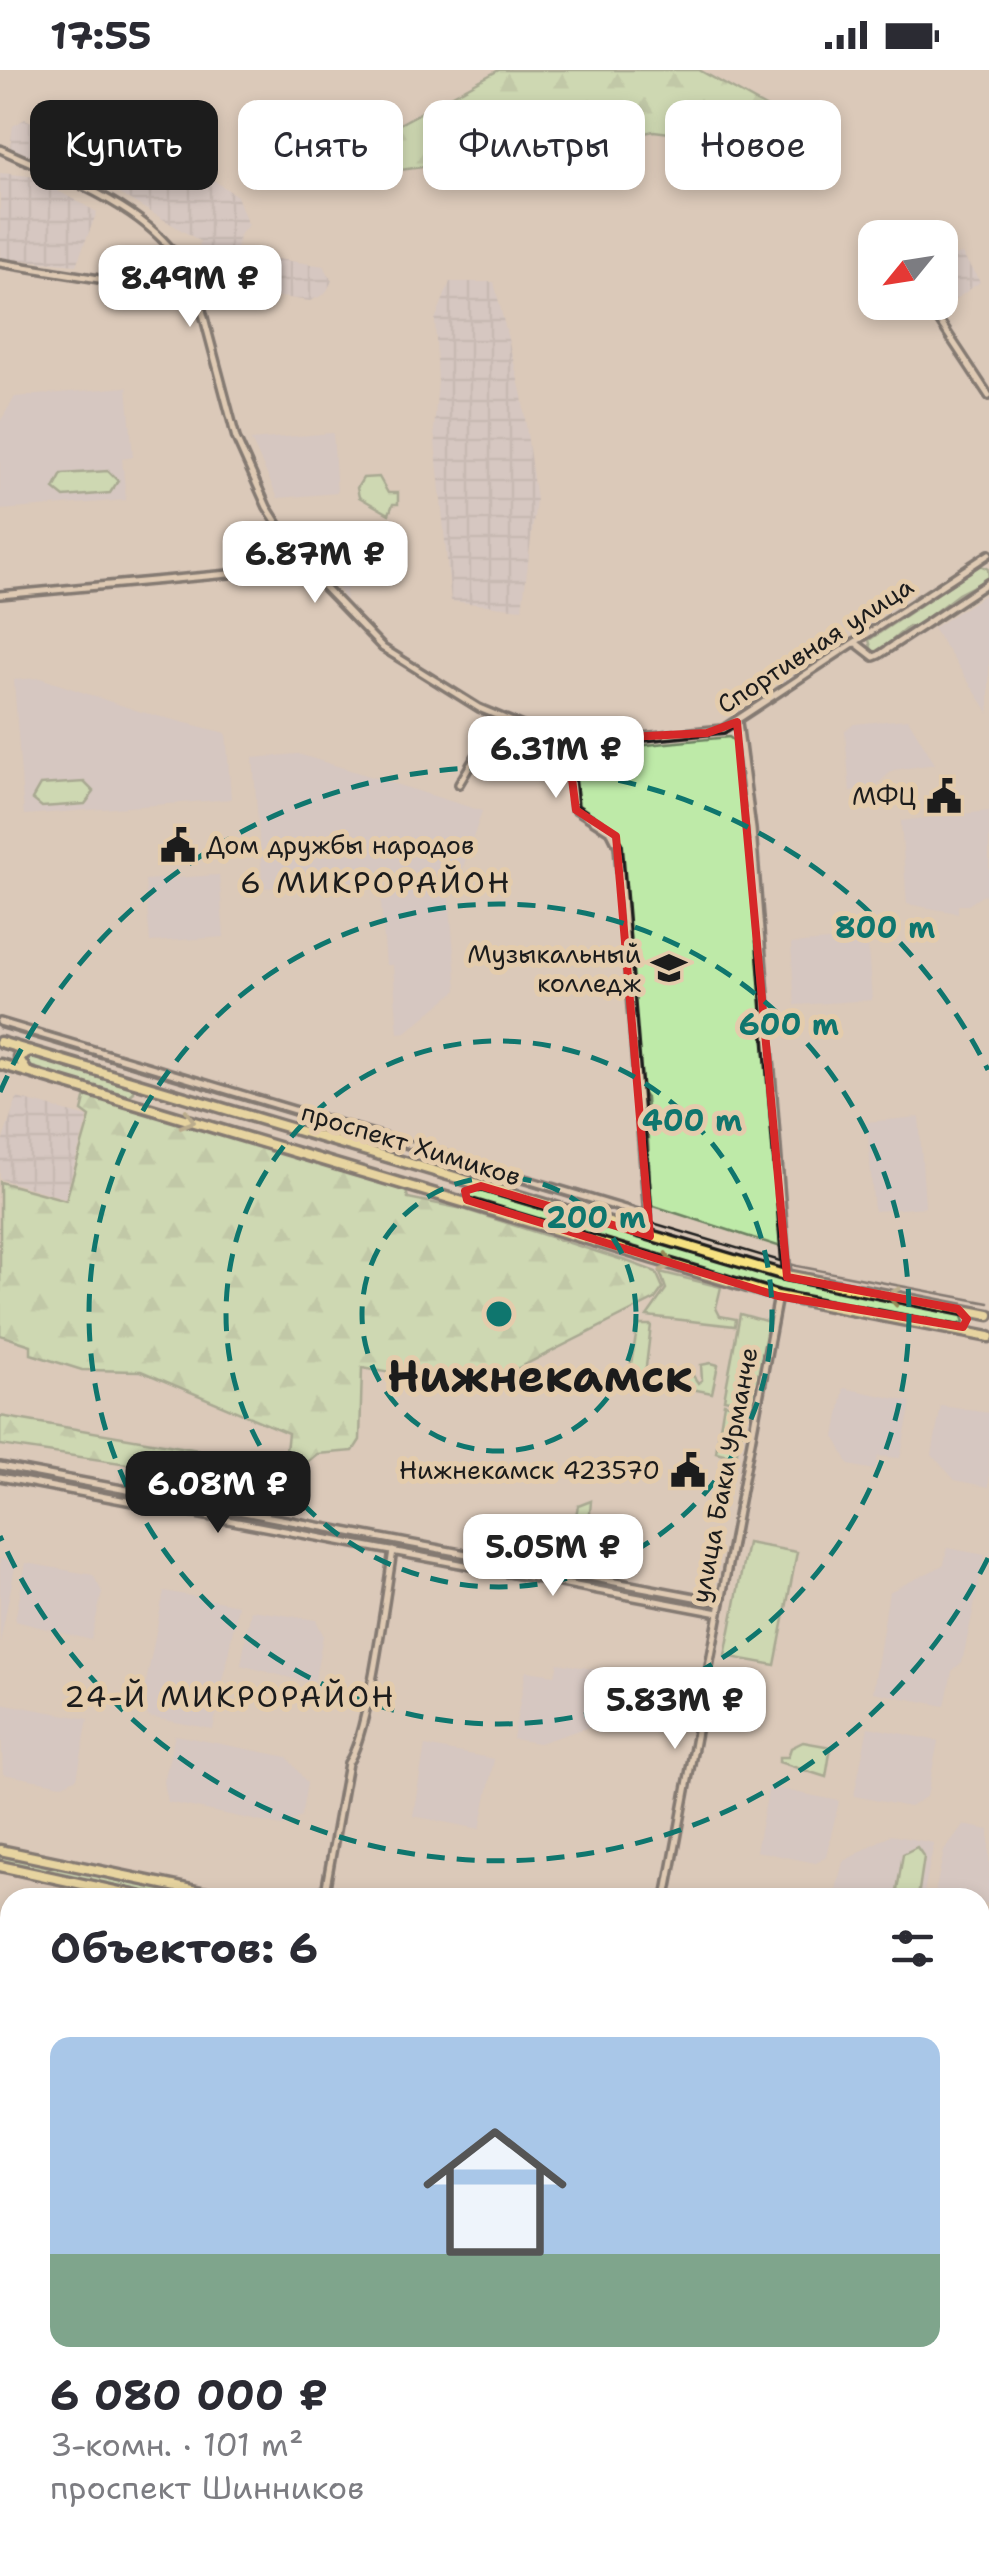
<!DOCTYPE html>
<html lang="ru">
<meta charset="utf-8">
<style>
:root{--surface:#fff;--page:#f7f7f7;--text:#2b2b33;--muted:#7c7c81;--accent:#1c1c1c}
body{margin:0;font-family:"Shantell Sans",sans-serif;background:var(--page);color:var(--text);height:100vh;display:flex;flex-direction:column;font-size:38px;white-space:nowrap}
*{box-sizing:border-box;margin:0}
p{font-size:32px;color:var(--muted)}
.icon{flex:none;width:55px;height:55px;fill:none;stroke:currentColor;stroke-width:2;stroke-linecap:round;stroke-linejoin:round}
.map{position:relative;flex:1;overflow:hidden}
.panel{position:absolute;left:0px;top:1818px;width:990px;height:672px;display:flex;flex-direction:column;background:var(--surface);border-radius:30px 30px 0 0;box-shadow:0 5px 15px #0003}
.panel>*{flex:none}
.hud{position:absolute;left:30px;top:30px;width:930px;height:90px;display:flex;gap:20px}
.needle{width:65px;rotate:240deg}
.controls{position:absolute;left:858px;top:150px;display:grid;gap:20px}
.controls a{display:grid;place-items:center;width:100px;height:100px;border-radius:20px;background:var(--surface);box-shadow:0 5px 15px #0003;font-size:50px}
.price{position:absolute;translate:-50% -85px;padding:0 22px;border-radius:20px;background:#fff;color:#222;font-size:32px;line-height:65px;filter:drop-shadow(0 2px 5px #0008)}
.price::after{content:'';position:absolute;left:50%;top:60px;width:30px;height:22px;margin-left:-15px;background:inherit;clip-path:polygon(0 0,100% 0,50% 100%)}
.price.current{background:var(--accent);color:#fff}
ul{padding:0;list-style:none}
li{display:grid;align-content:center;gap:20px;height:530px;padding:0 50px}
li span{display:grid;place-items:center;height:310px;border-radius:20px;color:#555}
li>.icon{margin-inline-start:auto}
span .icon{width:180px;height:180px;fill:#fffc;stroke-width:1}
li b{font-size:42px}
h2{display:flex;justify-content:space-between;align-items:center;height:120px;padding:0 50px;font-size:42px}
.tag{padding:0 35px;border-radius:20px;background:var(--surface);box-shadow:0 5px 15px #0003;font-size:35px;line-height:90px}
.tag.current{background:var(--accent);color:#fff}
.status{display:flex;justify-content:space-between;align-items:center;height:70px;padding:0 50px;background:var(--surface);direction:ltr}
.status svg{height:28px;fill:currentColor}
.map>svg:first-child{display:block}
.built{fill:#d0c5c9}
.industrial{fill:url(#industrial-grid)}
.green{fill:#beeaa8;stroke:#6d8362;stroke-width:2.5}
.forest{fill:url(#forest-firs);stroke:#6d8362;stroke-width:2.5}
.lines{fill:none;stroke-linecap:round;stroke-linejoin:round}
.minor-casing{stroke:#1c1c1c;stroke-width:12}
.major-casing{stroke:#1c1c1c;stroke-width:15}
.minor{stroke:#e4ccac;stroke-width:5}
.major{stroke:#f7e281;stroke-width:8}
.tram{stroke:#1c1c1c;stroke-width:2.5}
.oneway{stroke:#948954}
.marked{fill:none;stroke:#d62828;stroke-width:8;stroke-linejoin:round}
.ring{fill:none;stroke:#0f766e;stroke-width:5;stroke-dasharray:18 12}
.labels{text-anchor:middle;stroke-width:10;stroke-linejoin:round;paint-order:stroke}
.street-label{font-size:25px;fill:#1c1c1c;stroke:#e4ccac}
.poi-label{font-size:25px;fill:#1c1c1c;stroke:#e4ccac;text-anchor:end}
.quarter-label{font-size:30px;letter-spacing:2.5px;fill:#1c1c1c;stroke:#e4ccac}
.town-label{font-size:45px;font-weight:bold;fill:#1c1c1c;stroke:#e4ccac}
.centre{fill:#0f766e;stroke:#e4ccac;stroke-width:5}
.ring-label{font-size:30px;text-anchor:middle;font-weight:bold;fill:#0f766e;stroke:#e4ccac;stroke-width:10;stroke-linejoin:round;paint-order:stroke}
</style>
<div class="status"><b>17:55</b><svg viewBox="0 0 49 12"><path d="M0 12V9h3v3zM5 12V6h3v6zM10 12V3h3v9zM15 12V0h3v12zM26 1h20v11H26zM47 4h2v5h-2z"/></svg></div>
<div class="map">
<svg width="989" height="2488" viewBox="0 0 989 2488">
<defs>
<pattern id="industrial-grid" width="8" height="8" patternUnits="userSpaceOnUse" patternTransform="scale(2.5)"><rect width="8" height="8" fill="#d0c5c9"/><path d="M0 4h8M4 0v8" fill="none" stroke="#b2a9ac"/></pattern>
<pattern id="forest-firs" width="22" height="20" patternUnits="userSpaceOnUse" patternTransform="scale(2.5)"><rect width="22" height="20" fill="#beeaa8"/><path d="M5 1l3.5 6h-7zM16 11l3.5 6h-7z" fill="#a3c890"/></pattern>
</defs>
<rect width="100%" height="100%" fill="#dbc9b9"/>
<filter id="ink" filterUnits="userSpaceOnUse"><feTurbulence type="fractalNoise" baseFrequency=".01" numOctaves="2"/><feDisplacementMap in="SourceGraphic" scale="20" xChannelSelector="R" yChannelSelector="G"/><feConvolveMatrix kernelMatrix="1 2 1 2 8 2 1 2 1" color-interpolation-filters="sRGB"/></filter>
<g filter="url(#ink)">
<g class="built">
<polygon points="127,317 133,387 122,389 126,430 0,440 0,352 15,327"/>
<polygon points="333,363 337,423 278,428 251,370"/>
<polygon points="342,458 371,480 348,504 345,532 333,504 303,471 294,472 290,465"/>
<polygon points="989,522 989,643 933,558"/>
<polygon points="40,608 141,642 226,663 231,729 24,745 14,610"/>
<polygon points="908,649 935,694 893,700 875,716 850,721 845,661 854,654"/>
<polygon points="298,684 482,741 461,803 263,818 253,688"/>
<polygon points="989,741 989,821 968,835 958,835 958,843 907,834 901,751"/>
<polygon points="219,805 224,867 150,872 145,810"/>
<polygon points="448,814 457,920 406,962 398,963 393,895 386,895 380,820"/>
<polygon points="867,868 872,930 795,935 791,874"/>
<polygon points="919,1047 925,1137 874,1141 867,1052"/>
<polygon points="844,1318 911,1332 900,1388 878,1386 875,1400 849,1395 835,1367"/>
<polygon points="941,1336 989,1343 989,1417 955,1410 932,1385"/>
<polygon points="947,1478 985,1485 962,1592 952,1601 945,1636 873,1622 889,1522 944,1495"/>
<polygon points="0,1489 16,1492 0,1572"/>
<polygon points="26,1493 93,1505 102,1522 91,1570 15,1551"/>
<polygon points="164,1521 238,1535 213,1659 149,1647 142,1634"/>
<polygon points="251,1540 316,1550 323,1565 314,1614 241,1595"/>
<polygon points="558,1593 604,1601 595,1655 539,1673 513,1669 526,1601 555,1605"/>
<polygon points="0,1633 88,1649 77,1708 62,1715 3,1704"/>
<polygon points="868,1657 938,1671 927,1726 910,1737 854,1726"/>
<polygon points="175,1665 287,1687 307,1713 301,1747 282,1756 168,1732 164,1712"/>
<polygon points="425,1676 494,1689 480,1759 413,1746"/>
<polygon points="769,1717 839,1731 826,1786 816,1793 756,1781"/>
<polygon points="963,1755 989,1760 989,1834 980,1832 980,1828 935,1824 944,1781"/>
<polygon points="890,1765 934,1773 923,1827 834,1828 843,1792"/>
<polygon points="326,2480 405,2480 404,2488 324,2488"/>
</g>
<g class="industrial">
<polygon points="25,49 47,59 61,58 73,67 87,65 94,74 109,73 122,53 131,53 138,63 151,61 172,82 237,126 248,155 239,166 236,183 324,196 332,211 325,224 310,231 240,221 198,191 200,171 86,104 77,105 10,78 13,56"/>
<polygon points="0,103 30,106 97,142 76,195 0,188"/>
<polygon points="962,184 980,212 939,241 933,233 940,232 940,189"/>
<polygon points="450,212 494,212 522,326 536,431 522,539 451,531 434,360 438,311 435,250"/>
<polygon points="17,1028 88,1047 65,1128 0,1109 0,1079"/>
</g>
<g class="green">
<polygon points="108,401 118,411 110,423 64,427 54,419 62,404"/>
<polygon points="379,407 388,423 398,423 398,434 393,434 389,444 359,427 357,418 363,408"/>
<polygon points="980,495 988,499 989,508 958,524 915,557 909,556 878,582 872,581 869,570"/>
<polygon points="729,667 737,673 749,752 781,1177 651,1135 646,1028 641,1022 620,770 612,758 577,734 574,682"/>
<polygon points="84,712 94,722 85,734 42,737 32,729 40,715"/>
<polygon points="28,986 131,1015 134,1022 129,1026 25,997 21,994"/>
<polygon points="473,1119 786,1210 961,1244 964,1252 957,1255 789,1225 472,1130 467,1124"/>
<polygon points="660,1202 721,1217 716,1238 720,1246 736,1249 735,1256 647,1246 666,1219"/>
<polygon points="740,1244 769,1252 754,1331 749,1334 724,1329"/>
<polygon points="638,1255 651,1255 645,1305 623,1301 630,1299"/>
<polygon points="711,1293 718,1295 712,1323 681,1317 676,1306 692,1304 698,1313 702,1310 701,1295"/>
<polygon points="724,1333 745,1337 736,1387 716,1382"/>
<polygon points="591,1431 585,1502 570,1500 566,1492 578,1436"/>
<polygon points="747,1473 797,1482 775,1595 725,1586"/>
<polygon points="803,1672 831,1677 826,1707 779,1692 779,1687 788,1687 791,1678"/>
<polygon points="917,1777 924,1787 918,1827 896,1827 903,1784"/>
<polygon points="0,1784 204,1827 205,1827 172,1827 0,1792"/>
<polygon points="161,2480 321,2480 321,2488 165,2488"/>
<polygon points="407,2480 607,2480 614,2488 405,2488"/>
</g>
<g class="forest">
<polygon points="499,0 699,0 769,39 743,56 719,49 685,65 654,61 610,70 598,67 581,76 539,77 498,95 433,90 422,97 393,101 385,85 379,85 374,68"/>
<polygon points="86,1025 406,1121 408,1128 463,1139 629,1192 656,1202 663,1218 655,1229 479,1318 362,1298 360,1370 353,1381 317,1384 306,1393 285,1390 288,1363 141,1301 82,1300 31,1284 31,1275 0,1265 0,1112 66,1130 90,1047 82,1041"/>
<polygon points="0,1346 268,1392 269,1402 261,1414 0,1375"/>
</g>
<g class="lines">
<defs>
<g id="minor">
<path d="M 0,79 C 74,113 168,142 198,225 L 236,368 L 267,437 L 305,497 L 383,578 L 479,638 L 549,667 L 601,671 L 723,659 L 989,484"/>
<polyline points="0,193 198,225"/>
<polyline points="927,232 989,326"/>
<polyline points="0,525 305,497"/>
<polyline points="856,573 874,587 879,585 989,512"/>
<polyline points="738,652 752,759 787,1206"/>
<polyline points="567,670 574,738 611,762 618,776 648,1146 646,1163"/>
<polyline points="459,714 477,684"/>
<polyline points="0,952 648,1146"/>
<polyline points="0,1396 721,1532"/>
<polyline points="0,1407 719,1543"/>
<path d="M 324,1828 L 348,1693 C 368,1667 386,1522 393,1481"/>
<polyline points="666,1828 778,1226"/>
<polyline points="0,2146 10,2147"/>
<polyline points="989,2240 981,2289 989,2294"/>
<polyline points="0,2252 10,2254"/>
<polyline points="644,2480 653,2488"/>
<polyline points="913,2480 932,2484"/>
<polyline points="661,2488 672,2480"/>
<polyline points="755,2488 772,2480"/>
</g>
<g id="major">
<polyline points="0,972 781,1204 989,1245"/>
<polyline points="0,994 778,1226 989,1267"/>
<polyline points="26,1000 18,987 30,981"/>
<polyline points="0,1780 230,1828"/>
<polyline points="0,1796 147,1828"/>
<polyline points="980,1938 989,1939"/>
<polyline points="980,1960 989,1962"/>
</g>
</defs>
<use href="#minor" class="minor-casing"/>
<use href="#major" class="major-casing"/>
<use href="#minor" class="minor"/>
<use href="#major" class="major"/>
<polyline class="tram" points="0,958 797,1196 989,1233"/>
</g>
<defs><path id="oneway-chevron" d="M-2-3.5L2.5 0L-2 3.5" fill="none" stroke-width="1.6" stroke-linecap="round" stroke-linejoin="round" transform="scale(2.5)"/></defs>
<g class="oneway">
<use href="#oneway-chevron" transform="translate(188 1050) rotate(17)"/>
<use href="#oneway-chevron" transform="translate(668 1193) rotate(16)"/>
<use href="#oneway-chevron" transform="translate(893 1226) rotate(-169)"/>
</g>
</g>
<path d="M0 0H989V2488H0ZM 737,652 L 787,1207 L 958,1239 L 967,1249 L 963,1257 L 778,1226 L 467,1130 L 465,1121 L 481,1116 L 650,1166 L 616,766 L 576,740 L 567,670 L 707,663 Z" fill="#dbc9b9" fill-opacity=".55" fill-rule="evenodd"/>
<path class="marked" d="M 737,652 L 787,1207 L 958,1239 L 967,1249 L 963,1257 L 778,1226 L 467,1130 L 465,1121 L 481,1116 L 650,1166 L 616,766 L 576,740 L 567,670 L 707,663 Z"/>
<g class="ring">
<circle cx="499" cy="1244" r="137"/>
<circle cx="499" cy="1244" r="273"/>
<circle cx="499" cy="1244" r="410"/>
<path d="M988 1488A546 546 0 0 1 0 1466M0 1022A546 546 0 0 1 988 1000"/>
</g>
<defs>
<symbol id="civic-bare" viewBox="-9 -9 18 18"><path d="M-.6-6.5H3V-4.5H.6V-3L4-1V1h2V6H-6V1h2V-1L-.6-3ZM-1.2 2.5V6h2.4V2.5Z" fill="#1c1c1c" stroke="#e4ccac" stroke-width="2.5" paint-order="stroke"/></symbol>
<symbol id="university-bare" viewBox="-9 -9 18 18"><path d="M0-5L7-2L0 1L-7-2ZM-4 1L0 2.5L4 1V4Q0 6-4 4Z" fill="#1c1c1c" stroke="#e4ccac" stroke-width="2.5" paint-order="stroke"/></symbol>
</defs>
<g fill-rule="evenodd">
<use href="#civic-bare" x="919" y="701" width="50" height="50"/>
<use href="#civic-bare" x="153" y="750" width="50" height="50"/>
<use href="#university-bare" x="644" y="873" width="50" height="50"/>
<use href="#civic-bare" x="663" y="1375" width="50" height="50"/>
</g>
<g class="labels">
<g class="street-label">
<text transform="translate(815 575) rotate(-33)" y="9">Спортивная улица</text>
<text transform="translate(411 1074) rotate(17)" y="9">проспект Химиков</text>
<text transform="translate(724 1405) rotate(-79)" y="9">улица Баки Урманче</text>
</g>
<g class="poi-label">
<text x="916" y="735">МФЦ</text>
<text x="206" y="784" text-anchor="start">Дом дружбы народов</text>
<text x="641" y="893">Музыкальный<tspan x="641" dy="29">колледж</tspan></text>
<text x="660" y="1409">Нижнекамск 423570</text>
</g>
<g class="quarter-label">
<text x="376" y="823">6 МИКРОРАЙОН</text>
<text x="230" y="1637">24-Й МИКРОРАЙОН</text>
</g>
<g class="town-label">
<text x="540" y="1322">Нижнекамск</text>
</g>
</g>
<circle cx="499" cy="1244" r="15" class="centre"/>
<g class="ring-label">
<text x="885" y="868">800 m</text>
<text x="789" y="965">600 m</text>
<text x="692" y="1061">400 m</text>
<text x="596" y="1158">200 m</text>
</g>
</svg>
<div class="controls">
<a><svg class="needle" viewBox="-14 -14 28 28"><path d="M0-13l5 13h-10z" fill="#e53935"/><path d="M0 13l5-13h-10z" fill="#7c7c81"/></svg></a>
</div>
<b class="price" style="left:190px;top:260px">8.49M ₽</b>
<b class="price" style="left:315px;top:536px">6.87M ₽</b>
<b class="price" style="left:556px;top:731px">6.31M ₽</b>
<b class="price current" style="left:218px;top:1466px">6.08M ₽</b>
<b class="price" style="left:553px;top:1529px">5.05M ₽</b>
<b class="price" style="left:675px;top:1682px">5.83M ₽</b>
<div class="hud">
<a class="tag current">Купить</a>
<a class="tag">Снять</a>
<a class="tag">Фильтры</a>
<a class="tag">Новое</a>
</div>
<section class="panel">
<h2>Объектов: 6<svg class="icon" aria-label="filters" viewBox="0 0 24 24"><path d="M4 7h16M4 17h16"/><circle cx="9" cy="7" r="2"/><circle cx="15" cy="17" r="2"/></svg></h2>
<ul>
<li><span style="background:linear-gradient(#a9c7e8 70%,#7fa58c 0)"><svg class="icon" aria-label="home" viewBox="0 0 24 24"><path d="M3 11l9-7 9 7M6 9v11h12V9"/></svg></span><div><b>6 080 000 ₽</b><p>3-комн. · 101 m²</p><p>проспект Шинников</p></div></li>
</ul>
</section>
</div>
